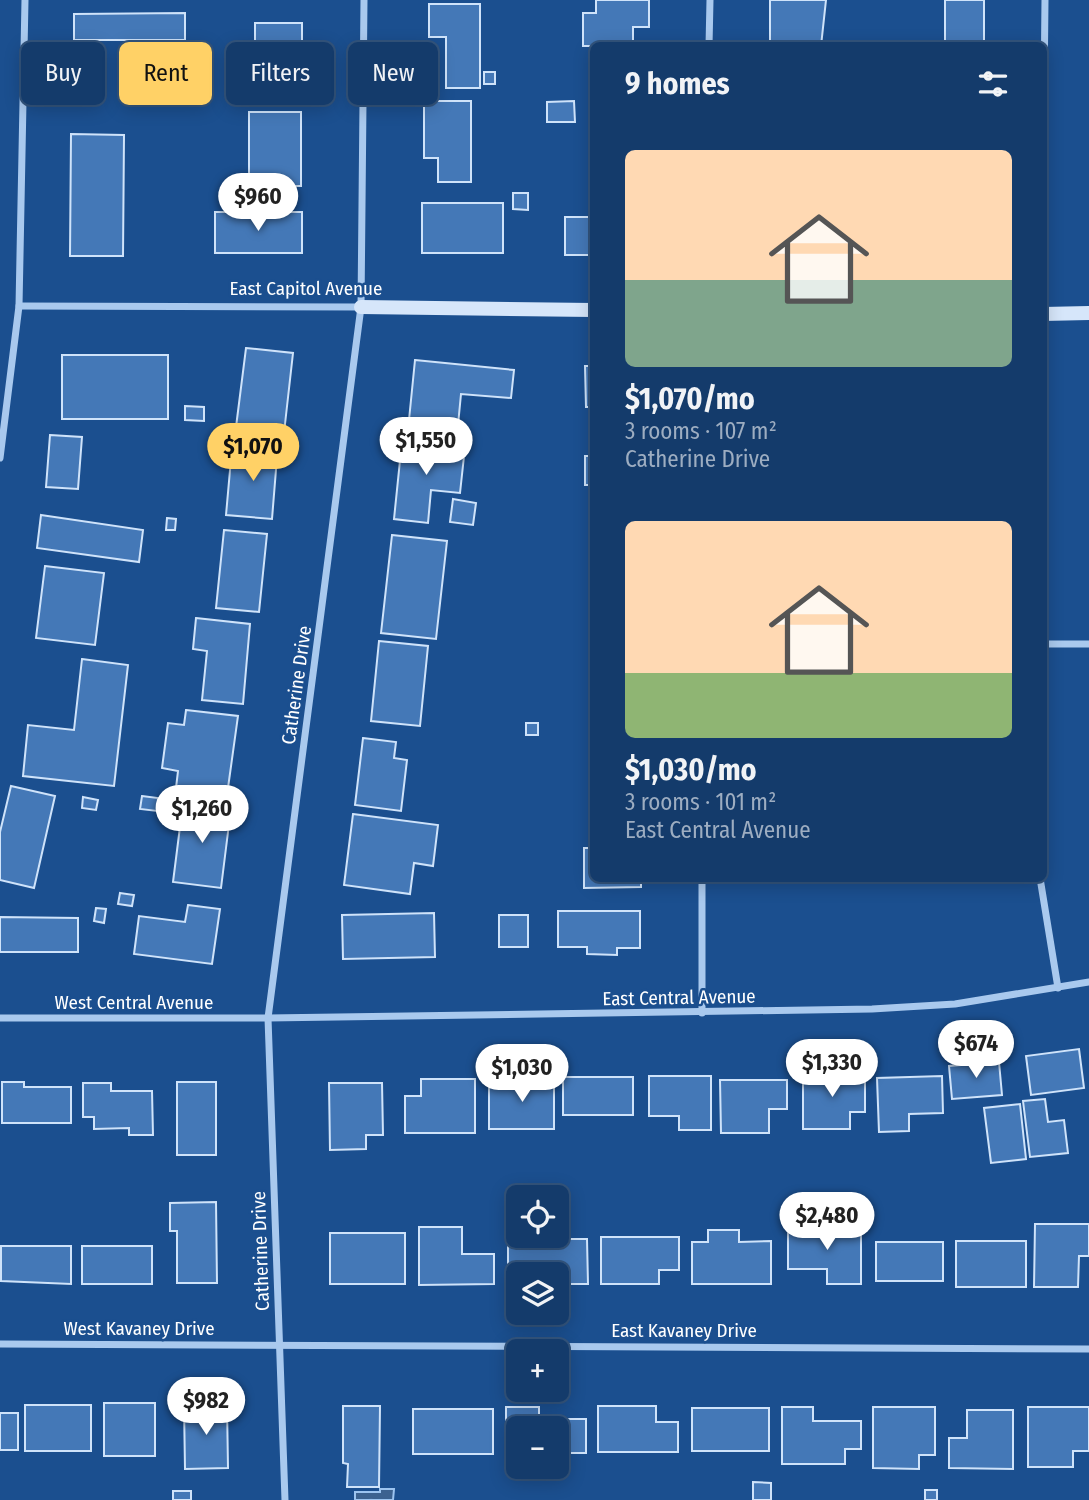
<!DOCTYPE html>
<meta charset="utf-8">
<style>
:root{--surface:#143b6b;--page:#1d4271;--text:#f1f3f6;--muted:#9dadc1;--line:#33557e;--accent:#ffd166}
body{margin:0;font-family:"Fira Sans Condensed",sans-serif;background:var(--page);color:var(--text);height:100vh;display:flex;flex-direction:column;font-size:26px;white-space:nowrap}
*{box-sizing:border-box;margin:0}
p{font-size:23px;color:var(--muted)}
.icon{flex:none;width:38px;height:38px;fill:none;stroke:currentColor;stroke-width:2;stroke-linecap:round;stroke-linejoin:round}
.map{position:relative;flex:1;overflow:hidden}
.sheet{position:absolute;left:590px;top:42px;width:457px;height:840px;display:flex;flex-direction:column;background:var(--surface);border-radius:10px;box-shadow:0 4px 18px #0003,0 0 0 2px var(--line)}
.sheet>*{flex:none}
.banner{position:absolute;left:21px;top:42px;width:464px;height:63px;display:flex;gap:14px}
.tools{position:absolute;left:506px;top:1185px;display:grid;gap:14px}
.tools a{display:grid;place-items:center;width:63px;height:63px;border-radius:10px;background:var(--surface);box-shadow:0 4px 18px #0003,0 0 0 2px var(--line);font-size:35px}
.price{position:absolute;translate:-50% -60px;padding:0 16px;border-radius:24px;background:#fff;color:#222;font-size:23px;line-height:46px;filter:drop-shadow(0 2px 4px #0008)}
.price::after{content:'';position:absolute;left:50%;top:42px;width:21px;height:16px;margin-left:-10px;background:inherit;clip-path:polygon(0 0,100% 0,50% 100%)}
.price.on{background:var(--accent);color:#111}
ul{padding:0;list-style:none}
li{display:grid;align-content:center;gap:14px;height:371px;padding:0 35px}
li span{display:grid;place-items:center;height:217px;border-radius:10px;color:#555}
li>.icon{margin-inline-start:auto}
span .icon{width:126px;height:126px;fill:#fffc;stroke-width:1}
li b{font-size:30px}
h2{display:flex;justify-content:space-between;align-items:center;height:84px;padding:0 35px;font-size:30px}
.tag{padding:0 24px;border-radius:10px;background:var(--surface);box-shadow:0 4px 18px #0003,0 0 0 2px var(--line);font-size:24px;line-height:63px}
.tag.on{background:var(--accent);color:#111}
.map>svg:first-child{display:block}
.water{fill:url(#water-ripples);stroke:#9cc4f0;stroke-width:2}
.building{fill:#4478b7;stroke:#cfe3fa;stroke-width:2}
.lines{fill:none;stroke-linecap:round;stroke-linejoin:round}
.street{stroke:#a9c9ee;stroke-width:7}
.secondary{stroke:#d6e6fa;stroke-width:14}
.labels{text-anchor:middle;stroke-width:5;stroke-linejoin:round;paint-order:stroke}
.street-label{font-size:19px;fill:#fff;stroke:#1b4f8f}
</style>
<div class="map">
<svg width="1089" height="1500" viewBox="0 0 1089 1500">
<defs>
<pattern id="water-ripples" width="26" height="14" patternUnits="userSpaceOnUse" patternTransform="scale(1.75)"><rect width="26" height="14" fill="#3c6290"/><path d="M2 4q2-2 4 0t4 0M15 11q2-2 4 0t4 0" fill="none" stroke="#597aa1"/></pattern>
</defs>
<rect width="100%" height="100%" fill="#1b4f8f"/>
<polygon class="water" points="380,1489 394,1489 393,1500 355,1500 355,1492 380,1492"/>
<g class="building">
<polygon points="596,0 649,0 649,27 633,27 633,46 583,46 583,13 596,13"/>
<polygon points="770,0 826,0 821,46 770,46"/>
<rect x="945" y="0" width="39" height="43"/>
<polygon points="429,4 480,4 480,88 446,88 446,37 429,37"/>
<polygon points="185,13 185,40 74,40 74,14"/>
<rect x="255" y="23" width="47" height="70"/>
<rect x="484" y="72" width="11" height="12"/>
<polygon points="424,101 471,101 471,182 438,182 438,158 424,158"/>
<polygon points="574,101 575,122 547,122 547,102"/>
<rect x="249" y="112" width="52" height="74"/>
<rect x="592" y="130" width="1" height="66"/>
<polygon points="71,134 124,135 123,256 70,256"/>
<polygon points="513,193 528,193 528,210 513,209"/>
<rect x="422" y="203" width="81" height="50"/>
<rect x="215" y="212" width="87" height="41"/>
<rect x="565" y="217" width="28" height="38"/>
<polygon points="246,348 293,353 284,433 236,427"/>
<rect x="62" y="355" width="106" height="64"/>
<polygon points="415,360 514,370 511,398 461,394 458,425 409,420"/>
<polygon points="585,366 593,366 593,407 586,407"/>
<polygon points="185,406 204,407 204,421 185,420"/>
<polygon points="50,435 82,437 78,489 46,487"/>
<polygon points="402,441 465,447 460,493 431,490 428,523 394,519"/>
<polygon points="249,442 278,445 272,519 226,515 231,459 248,461"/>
<rect x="585" y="456" width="8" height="29"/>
<polygon points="453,499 476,503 473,525 450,522"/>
<polygon points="41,515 143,530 139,562 37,548"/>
<polygon points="167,518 176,519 175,530 166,530"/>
<polygon points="224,530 267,534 259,612 216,608"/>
<polygon points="392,535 447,541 436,639 381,633"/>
<polygon points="45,566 104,573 95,645 36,638"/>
<rect x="590" y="588" width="3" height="68"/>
<polygon points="196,618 250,624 243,704 202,700 207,651 193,649"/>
<polygon points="379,641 428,646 420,726 371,721"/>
<polygon points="82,659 128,665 114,786 23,776 28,725 74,730"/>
<rect x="592" y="666" width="1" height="66"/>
<polygon points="186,710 238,716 227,795 176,788 178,771 162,768 168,723 184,725"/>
<rect x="526" y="723" width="12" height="12"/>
<polygon points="363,738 396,742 394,758 407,760 401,811 355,805"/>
<polygon points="11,786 55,796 34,888 0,880 0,832"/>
<polygon points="142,796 158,798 157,811 140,809"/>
<polygon points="83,797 98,800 96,810 82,808"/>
<polygon points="183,803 231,808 221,888 173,882"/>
<polygon points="353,814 438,825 433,866 414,863 410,894 344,885"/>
<polygon points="584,848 593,848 593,878 641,878 641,887 584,888"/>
<polygon points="120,893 134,895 132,906 118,904"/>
<polygon points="188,905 220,909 212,964 134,954 139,916 185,922"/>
<polygon points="96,908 106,909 104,923 94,921"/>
<polygon points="558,911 640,911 640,948 617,948 617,955 587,954 587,947 558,947"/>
<polygon points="434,913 435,957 343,959 342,915"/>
<rect x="499" y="915" width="29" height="32"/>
<polygon points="0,917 78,918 78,952 0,952"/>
<polygon points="1079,1049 1084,1088 1031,1095 1026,1056"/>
<polygon points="999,1062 1002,1095 952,1099 949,1066"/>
<polygon points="803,1072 865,1072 865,1112 850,1112 850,1129 803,1129"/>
<polygon points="649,1076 711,1076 711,1130 679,1130 679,1116 649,1116"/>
<polygon points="942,1076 943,1113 909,1114 909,1131 879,1132 877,1078"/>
<rect x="563" y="1077" width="70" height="38"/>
<polygon points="421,1079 475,1079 475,1133 405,1133 405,1096 421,1096"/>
<rect x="489" y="1079" width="65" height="50"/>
<polygon points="720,1080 787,1080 787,1109 769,1109 769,1133 721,1133"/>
<polygon points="2,1082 24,1082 24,1087 71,1087 71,1123 2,1123"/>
<rect x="177" y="1082" width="39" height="73"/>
<polygon points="83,1083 111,1083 111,1091 152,1091 153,1135 129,1135 129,1128 94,1129 94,1117 83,1117"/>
<polygon points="329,1083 382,1083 383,1135 366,1135 366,1149 330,1150"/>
<polygon points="1045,1099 1048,1122 1064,1120 1068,1153 1030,1157 1023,1101"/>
<polygon points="1020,1104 1026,1159 991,1163 984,1108"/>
<polygon points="216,1202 217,1283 177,1283 177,1231 170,1231 170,1203"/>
<polygon points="1035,1224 1089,1224 1089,1256 1079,1256 1078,1287 1034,1287"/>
<polygon points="419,1227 462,1227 462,1254 494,1254 494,1284 419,1285"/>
<polygon points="788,1227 861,1227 861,1284 827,1284 827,1269 788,1269"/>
<polygon points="708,1230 739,1230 739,1242 771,1241 771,1284 692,1284 692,1242 708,1242"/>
<rect x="330" y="1233" width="75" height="51"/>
<polygon points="601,1237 679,1237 679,1270 659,1270 659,1284 601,1284"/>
<polygon points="508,1239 587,1239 588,1284 556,1284 556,1274 518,1274 518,1284 508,1284"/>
<rect x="956" y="1241" width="70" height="46"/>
<rect x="876" y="1242" width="67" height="39"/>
<polygon points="1,1246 71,1246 71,1284 1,1281"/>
<rect x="82" y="1246" width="70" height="38"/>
<rect x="104" y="1403" width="51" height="53"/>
<rect x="25" y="1405" width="66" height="46"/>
<polygon points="184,1405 227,1405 228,1468 185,1469"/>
<polygon points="343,1406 380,1406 379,1487 347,1487 348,1464 343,1463"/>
<polygon points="598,1406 656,1406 656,1422 678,1422 678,1452 598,1452"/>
<polygon points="506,1407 539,1407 539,1419 586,1419 586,1453 556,1453 556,1428 518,1428 518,1453 506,1453"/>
<polygon points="782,1407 813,1407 813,1421 861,1421 861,1449 845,1449 845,1464 782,1464"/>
<polygon points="873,1407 935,1407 935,1455 919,1455 919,1469 873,1468"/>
<polygon points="1028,1407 1089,1407 1089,1451 1073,1451 1073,1467 1028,1467"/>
<rect x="692" y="1408" width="77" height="43"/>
<rect x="413" y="1409" width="80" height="45"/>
<polygon points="967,1410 1013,1410 1013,1469 949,1468 949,1438 967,1438"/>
<rect x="0" y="1413" width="18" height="37"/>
<polygon points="753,1482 771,1483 771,1500 753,1500"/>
<rect x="925" y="1490" width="12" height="10"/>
<rect x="173" y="1491" width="18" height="9"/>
</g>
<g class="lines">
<g class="street">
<polyline points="709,46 710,0"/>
<polyline points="1043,190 1045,0"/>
<polyline points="19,306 361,307"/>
<polyline points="0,458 19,306 25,0"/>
<polyline points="1043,644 1089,644"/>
<polyline points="1040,878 1058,988"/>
<polyline points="702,1013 702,878"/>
<polyline points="0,1018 268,1018 872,1009 955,1004 1089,982"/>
<polyline points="0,1344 1089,1349"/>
<polyline points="285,1500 268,1018 361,307 364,0"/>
</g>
<g class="secondary">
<polyline points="361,307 593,310"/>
<polyline points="1043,314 1089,313"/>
</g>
</g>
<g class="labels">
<g class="street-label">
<text x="306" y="295">East Capitol Avenue</text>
<text transform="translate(296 685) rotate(-82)" y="7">Catherine Drive</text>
<text transform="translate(679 997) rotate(-1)" y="7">East Central Avenue</text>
<text x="134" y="1009">West Central Avenue</text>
<text transform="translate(260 1251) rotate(-92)" y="7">Catherine Drive</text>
<text x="139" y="1335">West Kavaney Drive</text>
<text x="684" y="1337">East Kavaney Drive</text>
</g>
</g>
</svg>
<div class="tools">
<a><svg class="icon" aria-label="locate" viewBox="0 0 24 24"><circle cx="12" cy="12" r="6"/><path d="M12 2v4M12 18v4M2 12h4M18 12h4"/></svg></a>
<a><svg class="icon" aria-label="layers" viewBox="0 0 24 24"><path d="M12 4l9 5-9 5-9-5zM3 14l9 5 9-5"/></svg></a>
<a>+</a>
<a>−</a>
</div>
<b class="price" style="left:258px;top:233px">$960</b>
<b class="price" style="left:426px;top:477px">$1,550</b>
<b class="price on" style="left:253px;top:483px">$1,070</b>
<b class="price" style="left:202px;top:845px">$1,260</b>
<b class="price" style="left:976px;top:1080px">$674</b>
<b class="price" style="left:832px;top:1099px">$1,330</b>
<b class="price" style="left:522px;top:1104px">$1,030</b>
<b class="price" style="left:827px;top:1252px">$2,480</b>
<b class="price" style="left:206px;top:1437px">$982</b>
<div class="banner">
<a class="tag">Buy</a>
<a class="tag on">Rent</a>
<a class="tag">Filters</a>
<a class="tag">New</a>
</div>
<section class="sheet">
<h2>9 homes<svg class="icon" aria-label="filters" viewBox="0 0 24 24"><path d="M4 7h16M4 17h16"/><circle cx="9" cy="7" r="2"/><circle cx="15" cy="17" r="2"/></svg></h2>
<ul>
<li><span style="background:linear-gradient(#ffd9b3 60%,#7fa58c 0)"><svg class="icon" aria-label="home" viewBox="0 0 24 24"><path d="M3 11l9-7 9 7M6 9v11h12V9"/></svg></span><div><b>$1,070/mo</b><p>3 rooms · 107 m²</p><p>Catherine Drive</p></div></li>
<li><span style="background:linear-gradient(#ffd9b3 70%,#8fb573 0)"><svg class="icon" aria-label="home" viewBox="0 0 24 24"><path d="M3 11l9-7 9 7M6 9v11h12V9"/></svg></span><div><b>$1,030/mo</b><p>3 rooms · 101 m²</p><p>East Central Avenue</p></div></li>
</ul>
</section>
</div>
